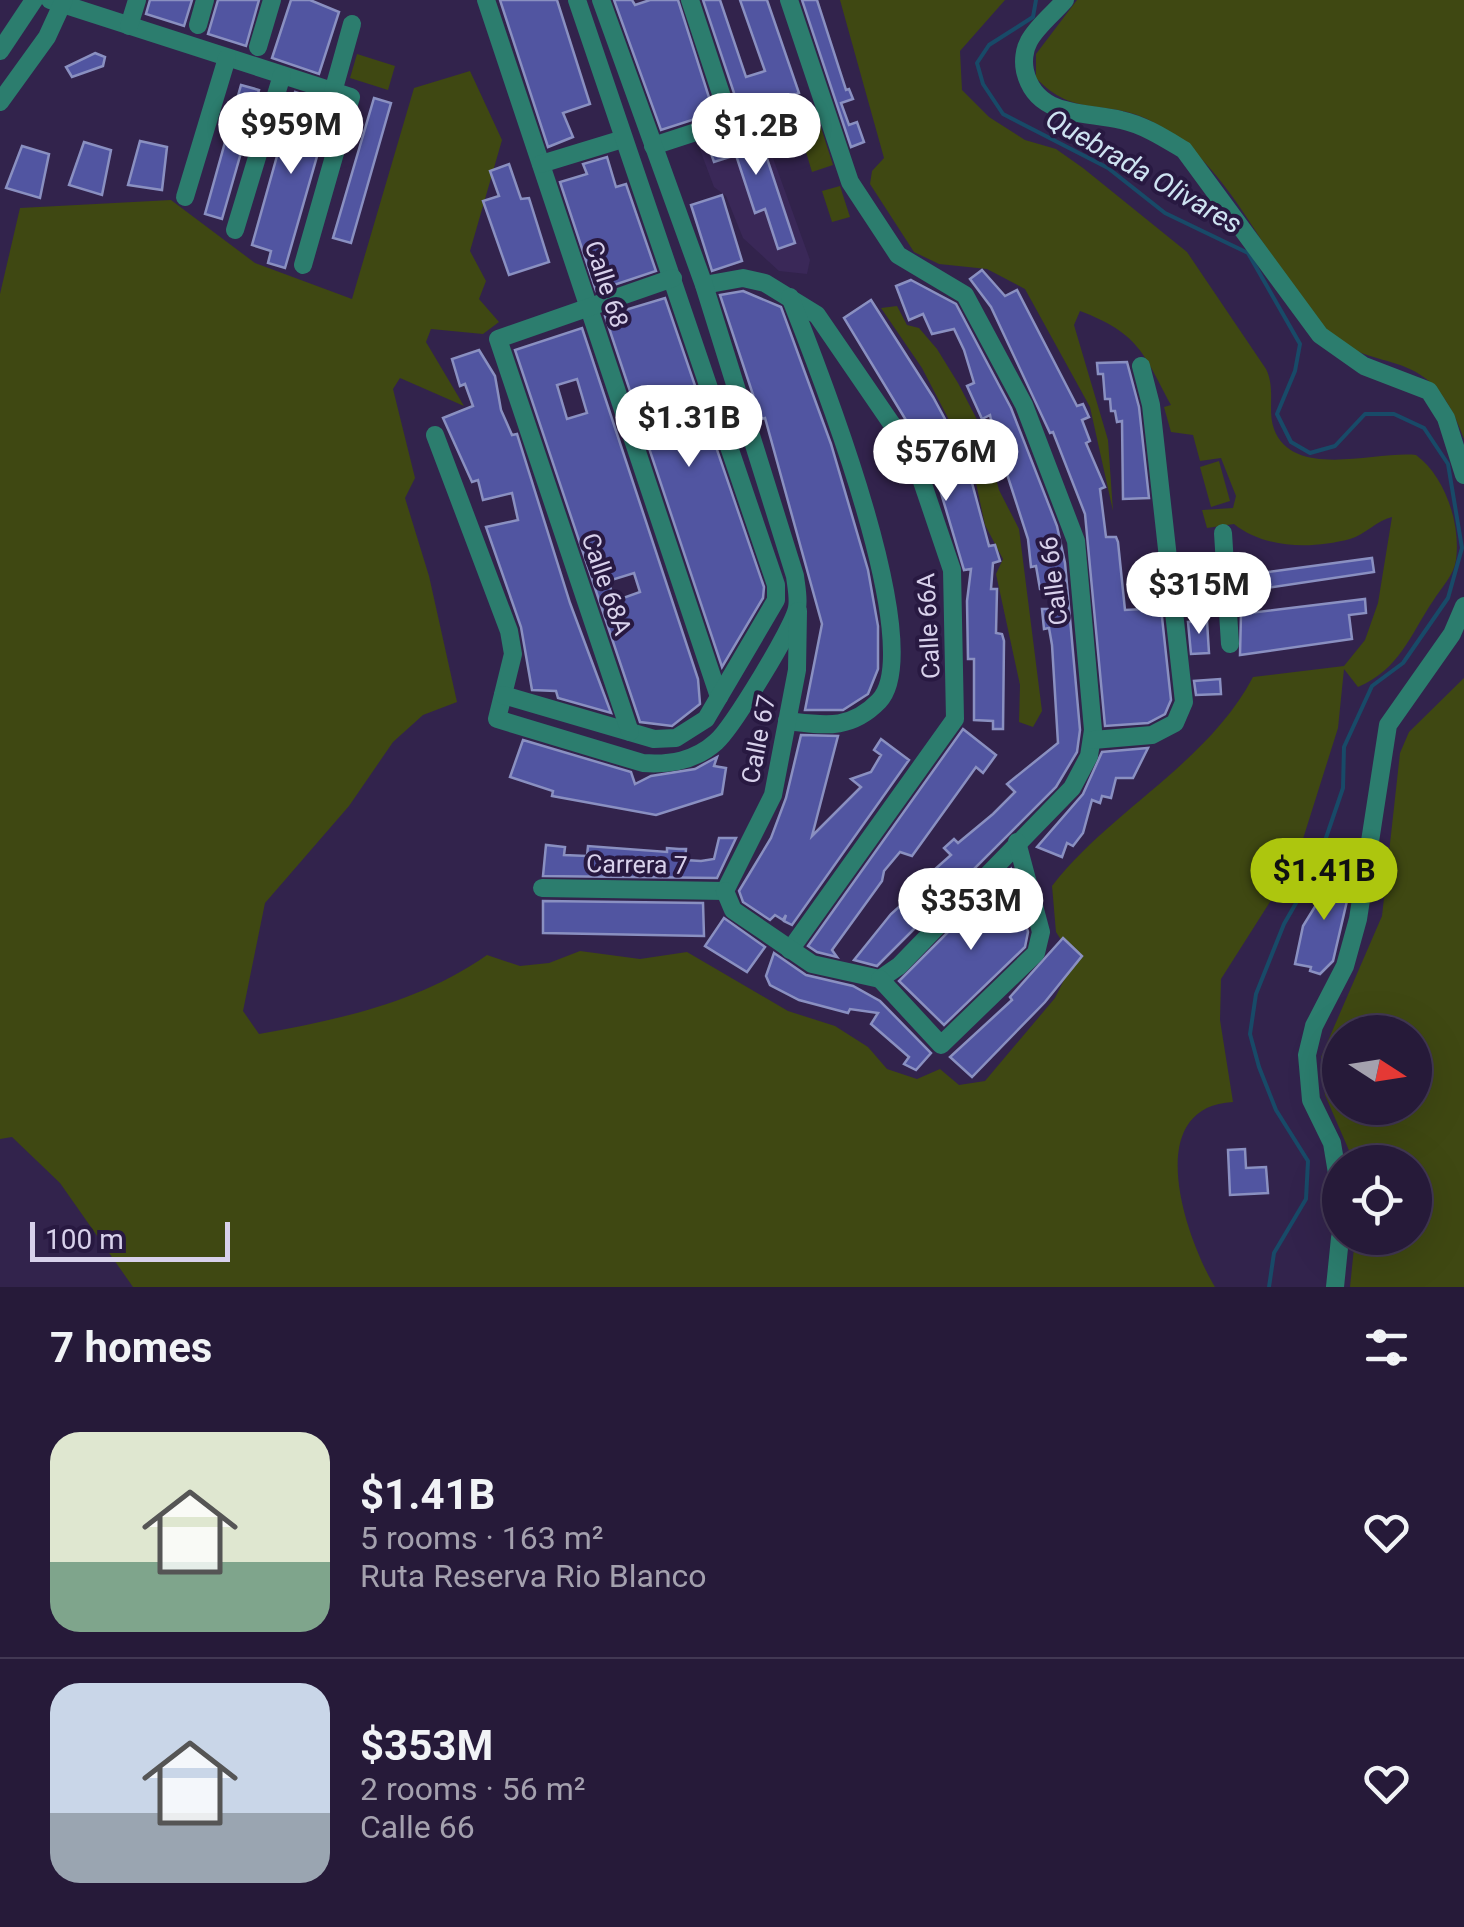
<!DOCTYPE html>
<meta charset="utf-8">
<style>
:root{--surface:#261a39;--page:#2e2341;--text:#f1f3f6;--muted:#a4a1ae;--line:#423853;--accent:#adc60e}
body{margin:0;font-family:Roboto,sans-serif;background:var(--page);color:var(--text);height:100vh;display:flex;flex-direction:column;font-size:38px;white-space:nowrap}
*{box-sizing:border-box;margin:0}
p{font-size:32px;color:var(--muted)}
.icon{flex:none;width:55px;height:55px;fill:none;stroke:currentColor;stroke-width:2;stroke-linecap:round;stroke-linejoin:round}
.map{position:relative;height:1287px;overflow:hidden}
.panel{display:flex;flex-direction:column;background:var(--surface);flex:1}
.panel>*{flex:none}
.needle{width:65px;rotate:102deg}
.tools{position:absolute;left:1322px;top:1015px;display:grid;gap:20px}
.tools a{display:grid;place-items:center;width:110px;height:110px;border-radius:50%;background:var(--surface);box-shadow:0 10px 40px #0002,0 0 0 2px var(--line);font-size:50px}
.scale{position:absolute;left:30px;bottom:25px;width:200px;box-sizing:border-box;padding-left:10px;border:5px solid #d8d1eb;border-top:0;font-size:28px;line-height:35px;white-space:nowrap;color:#d8d1eb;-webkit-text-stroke:8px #281941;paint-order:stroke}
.price{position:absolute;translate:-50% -85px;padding:0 22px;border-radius:35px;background:#fff;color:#222;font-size:32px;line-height:65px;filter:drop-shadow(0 2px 5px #0008)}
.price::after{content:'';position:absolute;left:50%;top:60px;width:30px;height:22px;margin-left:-15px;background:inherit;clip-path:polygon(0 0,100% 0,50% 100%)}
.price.active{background:var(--accent);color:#111}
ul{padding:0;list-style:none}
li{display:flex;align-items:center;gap:30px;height:250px;padding:0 50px}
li+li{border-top:2px solid var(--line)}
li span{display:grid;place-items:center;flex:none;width:280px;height:200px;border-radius:30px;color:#555}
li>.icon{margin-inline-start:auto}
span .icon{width:120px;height:120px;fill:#fffc;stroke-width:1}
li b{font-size:42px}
h2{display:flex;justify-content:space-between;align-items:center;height:120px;padding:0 50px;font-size:42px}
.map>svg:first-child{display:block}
.built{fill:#3a2858}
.green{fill:#3f4812;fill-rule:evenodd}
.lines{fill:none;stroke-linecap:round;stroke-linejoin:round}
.stream{stroke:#184a68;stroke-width:4}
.building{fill:#5155a1;stroke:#8a90c1;stroke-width:2.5;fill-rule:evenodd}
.minor{stroke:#2c7d6e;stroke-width:18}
.labels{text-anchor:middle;stroke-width:8;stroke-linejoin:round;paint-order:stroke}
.street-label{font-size:25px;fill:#d8d1eb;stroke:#281941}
.water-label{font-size:28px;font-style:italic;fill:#cee3f1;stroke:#281941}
</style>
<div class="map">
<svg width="1464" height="1287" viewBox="0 0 1464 1287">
<rect width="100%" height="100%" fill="#32234c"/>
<polygon class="built" points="757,114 810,260 807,274 779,271 743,238 726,196 714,187 695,136"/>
<g class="green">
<path d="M 840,0 L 1005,0 L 960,51 L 962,90 L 989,117 L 1025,140 L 1056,149 L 1083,168 L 1187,252 L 1266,369 C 1276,389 1267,410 1274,429 C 1293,480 1375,451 1416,455 C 1445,476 1461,524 1456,560 C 1454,575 1441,588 1433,601 C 1410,635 1400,669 1358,687 L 1344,669 L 1338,728 L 1296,861 L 1221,979 L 1220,1020 L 1233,1102 C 1140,1107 1186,1239 1215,1287 L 133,1287 L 60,1183 L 12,1137 L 0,1139 L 0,294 L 20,208 L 171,200 L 255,263 L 352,299 L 414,88 L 470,71 L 502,140 L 470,251 L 486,281 L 479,299 L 499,322 L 483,334 L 431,329 L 426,342 L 464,406 L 400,378 L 393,389 L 415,478 L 405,498 L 429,576 L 457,702 L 423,715 L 393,742 L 349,806 L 265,903 L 243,1011 L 259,1034 C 341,1019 418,1003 487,955 L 520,966 L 549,963 L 580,951 L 640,959 L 687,952 L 788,1011 L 835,1026 L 868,1047 L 887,1069 L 917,1079 L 940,1069 L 959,1085 L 985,1081 L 1055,998 L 1074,960 L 1056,932 L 1052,886 C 1111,810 1207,764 1253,677 L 1344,666 L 1365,640 L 1378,603 L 1392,517 C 1377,520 1365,535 1350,539 C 1312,549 1265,549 1234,524 L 1207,528 L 1202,510 L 1233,508 L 1236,496 L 1221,458 L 1200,461 L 1193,435 L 1171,432 L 1164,407 L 1171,405 C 1143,352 1138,333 1080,311 L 1074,325 L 1108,440 L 1113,511 L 1090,407 L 1025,289 L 987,269 L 939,264 L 914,252 L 870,184 L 872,171 L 884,158 Z"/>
<path d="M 1077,0 L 1464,0 L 1464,439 C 1427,333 1371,384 1318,322 C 1264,259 1228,157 1147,119 C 1104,99 1074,118 1036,78 L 1036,54 Z"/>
<polygon points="357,54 395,66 388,90 350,78"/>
<polygon points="817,115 833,165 812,172 797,122"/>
<polygon points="840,186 850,217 832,222 822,191"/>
<polygon points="897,306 907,325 919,328 937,349 958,383 985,435 999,490 1019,529 1042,711 1033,727 1019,722 1020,685 996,574 1003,559 985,525 972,464 922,368 881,308"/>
<polygon points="1219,461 1230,501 1211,507 1200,467"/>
<path d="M 1464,678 L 1464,1287 L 1350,1287 L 1355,1238 L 1415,1238 L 1415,1162 L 1354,1162 L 1325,1095 L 1321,1057 L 1382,916 L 1400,753 L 1409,732 ZM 1340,1032 L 1415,1032 L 1415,1108 L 1340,1108 Z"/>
</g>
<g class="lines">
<polyline class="stream" points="1036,0 1033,17 989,45 977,63 983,84 1003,114 1108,168 1165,213 1248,253 1300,344 1295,371 1277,414 1291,442 1310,453 1335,446 1365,414 1394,414 1424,428 1448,464 1462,548 1448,598 1403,663 1372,686 1344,747 1343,788 1315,870 1284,924 1256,994 1250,1034 1259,1067 1276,1110 1308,1161 1306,1199 1274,1253 1269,1287"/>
</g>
<g class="building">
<polygon points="150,0 192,0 184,26 146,14"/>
<polygon points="218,0 259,0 246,46 208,34"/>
<polygon points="291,0 310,0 339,12 319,74 272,58"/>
<polygon points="500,0 557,0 590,104 563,113 573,137 548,147"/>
<polygon points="614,0 632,0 635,5 650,0 678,0 714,113 661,130"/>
<polygon points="703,0 720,0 746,77 765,71 740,0 767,0 799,93 764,106 756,101 738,105"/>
<polygon points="802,0 817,0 846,90 849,89 853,99 841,103 849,125 857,122 864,142 851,147"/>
<polygon points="95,53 105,57 103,66 72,77 66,67"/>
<polygon points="241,85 259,90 222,219 205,214"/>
<polygon points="295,92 332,104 285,268 268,263 271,251 252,245"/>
<polygon points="374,98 391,103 351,243 333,238"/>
<polygon points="756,125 795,243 778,249 765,209 755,213 736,155 714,162 707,142"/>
<polygon points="140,141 167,147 162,190 128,185"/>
<polygon points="84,142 111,150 102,195 69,185"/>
<polygon points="22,146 49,154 40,198 6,188"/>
<polygon points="607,157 616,187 626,184 656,271 596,291 560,182 587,174 583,164"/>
<polygon points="509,164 521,199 529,198 549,262 509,275 483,201 499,196 490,171"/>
<polygon points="722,195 742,261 712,271 691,205"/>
<polygon points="982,270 1005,296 1017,290 1077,406 1083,404 1089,417 1082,420 1090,441 1086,443 1105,487 1100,489 1106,537 1116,537 1118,542 1125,610 1161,608 1171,700 1165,714 1148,723 1105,726 1085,514 1053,432 1050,433 991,307 970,279"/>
<polygon points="911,280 956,304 1011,408 1057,526 1065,563 1080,730 1077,752 1056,787 877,966 854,960 891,914 919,889 916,886 951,855 944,848 954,839 958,843 993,814 1015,792 1007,784 1058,743 1052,645 1049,628 1044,629 1042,609 1053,609 1052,589 1040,589 1036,566 1031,567 1028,539 1007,474 1003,475 990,415 982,419 967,386 974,383 964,350 954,329 932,334 923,314 909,320 896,286"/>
<polygon points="743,291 781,307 831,444 868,570 878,626 878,669 868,694 843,710 805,710 822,624 765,418 761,419 720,295"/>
<path d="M 665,298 L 764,587 L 763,598 L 722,667 L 605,316 ZM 684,401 L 690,422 L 670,428 L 664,406 Z"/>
<polygon points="871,300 933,397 952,432 957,460 965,457 989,546 995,545 1000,561 993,563 991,589 997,589 996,633 1002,634 1004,641 1003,729 993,729 993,721 974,720 974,659 968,659 967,601 971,569 964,570 927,446 921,445 844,318"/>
<path d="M 582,328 L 698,679 L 700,704 L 672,726 L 640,722 L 515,350 ZM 577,379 L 587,413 L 567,419 L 557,385 ZM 634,573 L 640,592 L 615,601 L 608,581 Z"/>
<polygon points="479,350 495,376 501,410 512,435 517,434 570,603 611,713 558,698 556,691 532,690 521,627 486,527 518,520 512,493 483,500 478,480 472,482 443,418 473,406 465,384 460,386 452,359"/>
<polygon points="1127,362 1139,407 1149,498 1123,499 1122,421 1117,422 1115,411 1111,411 1110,399 1105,399 1103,374 1098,374 1097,363"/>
<polygon points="1372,558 1374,572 1239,592 1238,576"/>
<polygon points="1365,599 1366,613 1349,615 1352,639 1240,655 1241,614"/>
<polygon points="1207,621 1209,653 1191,654 1188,622"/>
<polygon points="1220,679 1221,694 1196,695 1194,681"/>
<polygon points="963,729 996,755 983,773 976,767 912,856 900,852 884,871 882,881 832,950 837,957 817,952 808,946"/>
<polygon points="801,735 838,736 812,836 861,787 851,779 871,772 881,755 874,750 881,739 909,760 792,925 784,921 786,915 783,920 775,915 770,920 743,902 739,891 771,838 786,798"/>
<polygon points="523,740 631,772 635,784 651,776 695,769 717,757 714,766 726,768 722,794 656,815 552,796 553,791 510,777"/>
<polygon points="1148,748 1133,778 1116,778 1111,798 1102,796 1100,803 1092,800 1083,833 1073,846 1067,843 1062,857 1037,847 1083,794 1102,752"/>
<polygon points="719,838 736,838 717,878 543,876 546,845 565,847 564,855 587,856 588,846 667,852 667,848 679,849 686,849 685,860 701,861 714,859"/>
<polygon points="1345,861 1353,868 1338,886 1350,888 1333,961 1320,974 1310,971 1311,967 1295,964 1303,926 1316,905 1323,876 1330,878"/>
<polygon points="1011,869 1028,932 1025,947 944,1025 899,981"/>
<polygon points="543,901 703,903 704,936 543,933"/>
<polygon points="724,918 765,947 747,972 705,946"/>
<polygon points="1063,938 1082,956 1045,1002 972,1077 950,1057 1012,1000 1010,997"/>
<polygon points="774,953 806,975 853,986 880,1001 931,1053 916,1070 904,1064 909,1057 871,1024 878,1013 850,1009 848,1013 799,1000 770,985 766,976"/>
<polygon points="1245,1149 1246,1168 1266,1167 1268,1193 1230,1195 1228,1150"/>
</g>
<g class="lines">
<g class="minor">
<polyline points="50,0 351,97 303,265"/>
<polyline points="486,0 719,697"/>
<polyline points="690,0 730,121"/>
<polyline points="789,0 850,182 898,255 965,295 1024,405 1076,541 1093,730 1089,756 1072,788 899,966 880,979"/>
<path d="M 1065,0 C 1054,13 1037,26 1029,41 C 1024,50 1023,62 1025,71 C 1036,118 1084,111 1121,120 C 1144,125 1164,138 1184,150 L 1320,335 L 1364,366 L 1429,391 L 1446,418 L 1464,475"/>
<polyline points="198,25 205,0"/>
<polyline points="129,26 137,0"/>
<polyline points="258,47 272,0"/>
<polyline points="0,51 34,0"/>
<polyline points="333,92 352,24"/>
<polyline points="0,102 47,37 64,0"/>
<polyline points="653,146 754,113"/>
<polyline points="541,164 623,139"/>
<polyline points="185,197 227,58"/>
<polyline points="235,230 282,75"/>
<polyline points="704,285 743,278 765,283 817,315 913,455 952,570 955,719 790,950"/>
<path d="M 435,435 L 509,631 L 513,654 L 497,719 L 643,763 C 670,765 695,761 716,742 C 732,728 794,627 797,608 C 799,598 796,585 795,576 L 704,285 L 601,0"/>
<polyline points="1223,533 1230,644"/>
<polyline points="1170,568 1225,564"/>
<polyline points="503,695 654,739 676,738 706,719 776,600 776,585 577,0"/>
<path d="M 787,721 C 823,725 850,731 879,701 C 930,648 816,363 790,297"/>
<polyline points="630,732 498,339 673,278"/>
<polyline points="1093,740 1152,735 1175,723 1184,702 1151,405 1141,366"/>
<polyline points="542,888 725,891"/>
<polyline points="725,891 773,795 797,670 798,611"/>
<polyline points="725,891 733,910 812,964 880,979"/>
<polyline points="880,979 941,1045 1036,953 1041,932 1017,842"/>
<polyline points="1340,1191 1332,1143 1311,1100 1307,1055 1314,1026 1345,966 1358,919 1388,725 1452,634 1464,606"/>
<polyline points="1335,1287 1340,1238"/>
</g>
</g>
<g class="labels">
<g class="street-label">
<text transform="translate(607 284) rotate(72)" y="9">Calle 68</text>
<text transform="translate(1053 581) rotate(-97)" y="9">Calle 66</text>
<text transform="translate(607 584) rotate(71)" y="9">Calle 68A</text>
<text transform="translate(928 626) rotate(-93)" y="9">Calle 66A</text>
<text transform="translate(758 739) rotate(-79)" y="9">Calle 67</text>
<text transform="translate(637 864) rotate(1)" y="9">Carrera 7</text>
</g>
<g class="water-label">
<text transform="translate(1144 171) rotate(30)" y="10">Quebrada Olivares</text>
</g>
</g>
</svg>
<div class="tools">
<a><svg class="needle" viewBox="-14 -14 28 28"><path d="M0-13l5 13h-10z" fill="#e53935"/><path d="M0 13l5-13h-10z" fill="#a4a1ae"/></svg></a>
<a><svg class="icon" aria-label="locate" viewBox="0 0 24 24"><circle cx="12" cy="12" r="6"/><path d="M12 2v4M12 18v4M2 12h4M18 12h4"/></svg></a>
</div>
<div class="scale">100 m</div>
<b class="price" style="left:291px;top:177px">$959M</b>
<b class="price" style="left:756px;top:178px">$1.2B</b>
<b class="price" style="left:689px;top:470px">$1.31B</b>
<b class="price" style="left:946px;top:504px">$576M</b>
<b class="price" style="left:1199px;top:637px">$315M</b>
<b class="price active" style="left:1324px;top:923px">$1.41B</b>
<b class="price" style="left:971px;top:953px">$353M</b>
</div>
<section class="panel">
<h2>7 homes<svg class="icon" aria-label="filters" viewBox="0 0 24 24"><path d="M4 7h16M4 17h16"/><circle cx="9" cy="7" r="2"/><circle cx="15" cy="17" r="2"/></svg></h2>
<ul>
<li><span style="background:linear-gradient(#dfe7d0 65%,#7fa58c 0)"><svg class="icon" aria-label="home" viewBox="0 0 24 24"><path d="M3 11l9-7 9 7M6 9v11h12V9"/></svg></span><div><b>$1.41B</b><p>5 rooms · 163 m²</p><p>Ruta Reserva Rio Blanco</p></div><svg class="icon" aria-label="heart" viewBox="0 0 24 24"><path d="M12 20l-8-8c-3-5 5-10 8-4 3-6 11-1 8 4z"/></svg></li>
<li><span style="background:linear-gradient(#c9d6e8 65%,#9aa5b1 0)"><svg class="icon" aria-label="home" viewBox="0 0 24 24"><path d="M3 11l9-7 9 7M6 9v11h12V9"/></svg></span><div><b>$353M</b><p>2 rooms · 56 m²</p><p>Calle 66</p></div><svg class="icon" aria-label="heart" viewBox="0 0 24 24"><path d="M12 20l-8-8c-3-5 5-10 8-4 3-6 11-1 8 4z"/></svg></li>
</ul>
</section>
